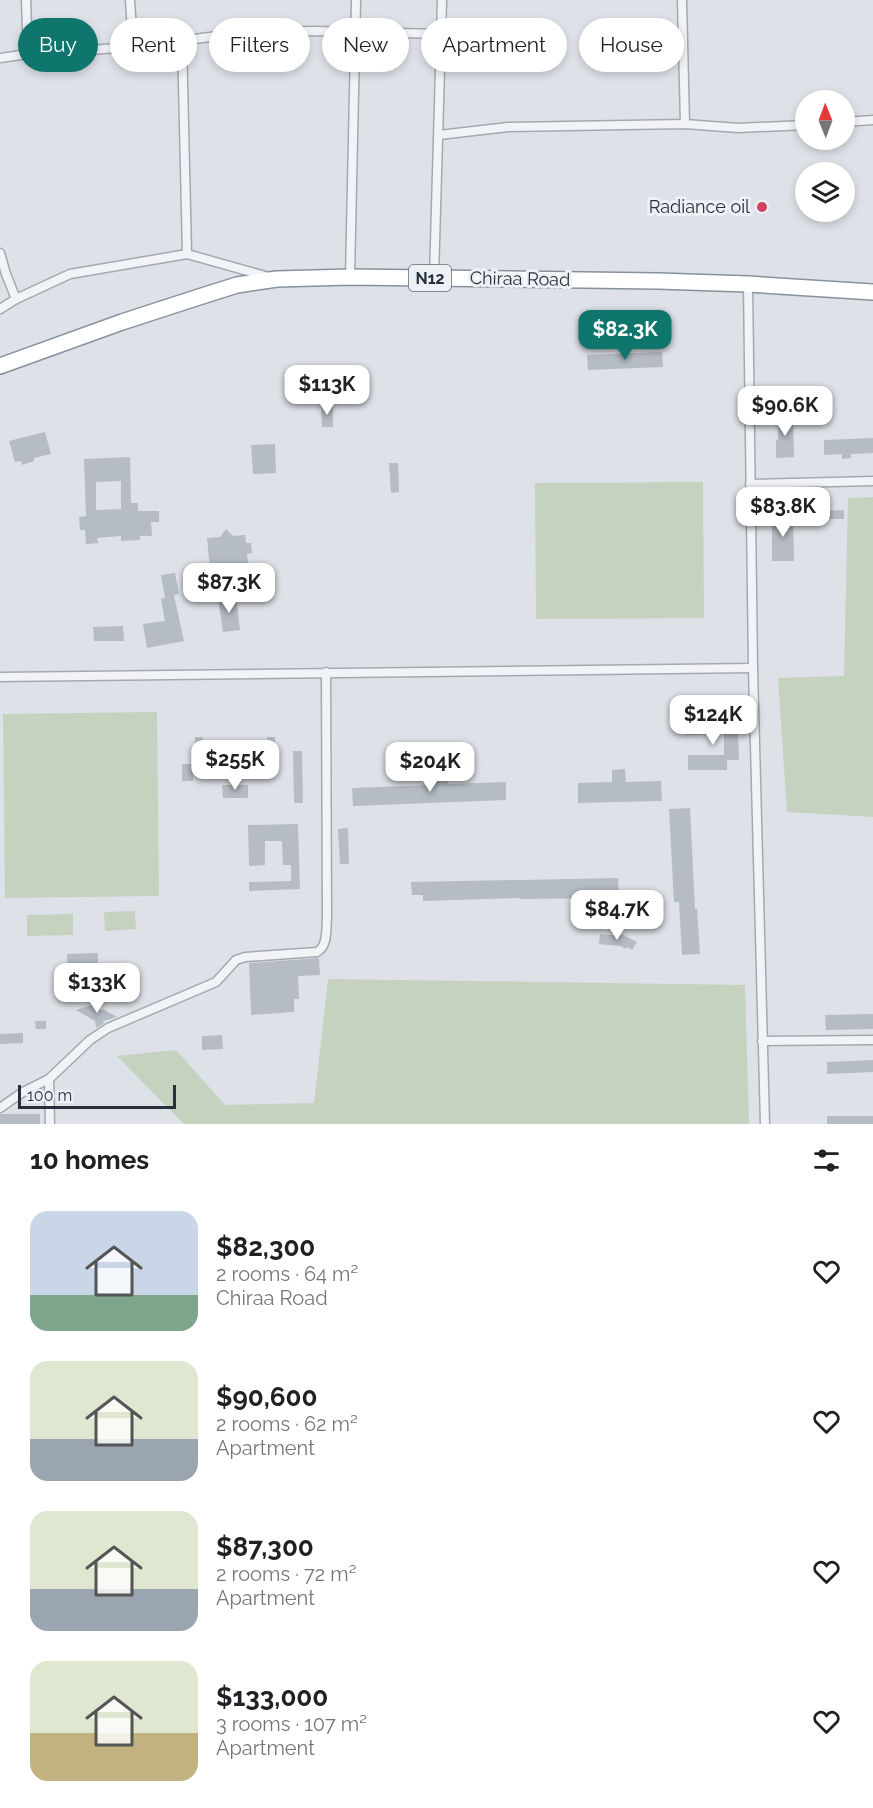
<!DOCTYPE html>
<meta charset="utf-8">
<style>
:root{--surface:#fff;--page:#f6f6f6;--text:#202124;--muted:#757577;--accent:#0f766e}
body{margin:0;font-family:Raleway,sans-serif;background:var(--page);color:var(--text);height:100vh;display:flex;flex-direction:column;font-size:22px;white-space:nowrap}
*{box-sizing:border-box;margin:0}
p{font-size:20px;color:var(--muted)}
.icon{flex:none;width:33px;height:33px;fill:none;stroke:currentColor;stroke-width:2;stroke-linecap:round;stroke-linejoin:round}
.map{position:relative;height:1124px;overflow:hidden}
.panel{display:flex;flex-direction:column;background:var(--surface);flex:1}
.panel>*{flex:none}
.banner{position:absolute;left:18px;top:18px;width:837px;height:54px;display:flex;gap:12px}
.needle{width:39px;rotate:359deg}
.controls{position:absolute;left:795px;top:90px;display:grid;gap:12px}
.controls a{display:grid;place-items:center;width:60px;height:60px;border-radius:50%;background:var(--surface);box-shadow:0 3px 9px #0003;font-size:30px}
.scale{position:absolute;left:18px;bottom:15px;width:158px;box-sizing:border-box;padding-left:6px;border:3px solid #27313e;border-top:0;font-size:16px;line-height:21px;white-space:nowrap;color:#27313e;-webkit-text-stroke:4px #edf1f5;paint-order:stroke}
.price{position:absolute;translate:-50% -51px;padding:0 14px;border-radius:12px;background:#fff;color:#222;font-size:20px;line-height:39px;filter:drop-shadow(0 2px 3px #0008)}
.price::after{content:'';position:absolute;left:50%;top:36px;width:18px;height:14px;margin-left:-9px;background:inherit;clip-path:polygon(0 0,100% 0,50% 100%)}
.price.selected{background:var(--accent);color:#fff}
ul{padding:0;list-style:none}
li{display:flex;align-items:center;gap:18px;height:150px;padding:0 30px}
li span{display:grid;place-items:center;flex:none;width:168px;height:120px;border-radius:18px;color:#555}
li>.icon{margin-inline-start:auto}
span .icon{width:72px;height:72px;fill:#fffc;stroke-width:1}
li b{font-size:26px}
h2{display:flex;justify-content:space-between;align-items:center;height:72px;padding:0 30px;font-size:26px}
.chip{padding:0 21px;border-radius:27px;background:var(--surface);box-shadow:0 3px 9px #0003;font-size:21px;line-height:54px}
.chip.selected{background:var(--accent);color:#fff}
.map>svg:first-child{display:block}
.green{fill:#c5d2bf}
.building{fill:#b5bcc4;fill-rule:evenodd}
.lines{fill:none;stroke-linecap:round;stroke-linejoin:round}
.street-casing{stroke:#a3a9b2;stroke-width:11}
.highway-casing{stroke:#85919e;stroke-width:18}
.street{stroke:#f1f3f6;stroke-width:8}
.highway{stroke:#fff;stroke-width:15}
.poi-dot{fill:#ce4160;stroke:#edf1f5;stroke-width:2}
.labels{text-anchor:middle;stroke-width:6;stroke-linejoin:round;paint-order:stroke}
.shield{fill:#edf1f5;stroke:#626b75;stroke-width:1.5}
.shield-label{font-size:16px;font-weight:bold;fill:#27313e}
.poi-label{font-size:18px;fill:#27313e;stroke:#edf1f5;text-anchor:end}
.street-label{font-size:18px;fill:#27313e;stroke:#edf1f5}
</style>
<div class="map">
<svg width="873" height="1124" viewBox="0 0 873 1124">
<rect width="100%" height="100%" fill="#dee2e8"/>
<g class="green">
<polygon points="703,482 704,618 536,619 535,483"/>
<polygon points="873,497 873,817 787,812 778,678 844,676 848,498"/>
<polygon points="157,712 159,896 5,898 3,714"/>
<polygon points="269,757 269,776 216,777 215,758"/>
<polygon points="135,911 136,929 105,931 104,912"/>
<polygon points="73,914 73,935 27,936 27,915"/>
<polygon points="328,979 745,985 749,1124 184,1124 117,1056 176,1050 225,1105 314,1103"/>
</g>
<g class="building">
<polygon points="662,352 663,367 588,370 587,355"/>
<polygon points="321,406 333,406 333,427 322,427"/>
<polygon points="793,415 794,457 776,458 776,440 778,440 778,416"/>
<polygon points="45,432 51,454 34,458 34,461 22,465 21,461 15,462 9,441"/>
<polygon points="873,438 873,453 851,454 851,458 842,459 842,454 824,455 824,440"/>
<polygon points="275,444 276,473 253,474 251,445"/>
<path d="M 130,457 L 131,503 L 138,503 L 138,511 L 159,511 L 159,522 L 151,522 L 152,536 L 140,536 L 140,540 L 121,541 L 121,536 L 97,538 L 98,543 L 86,544 L 85,530 L 80,530 L 79,517 L 86,516 L 84,459 ZM 121,481 L 121,509 L 96,510 L 96,482 Z"/>
<polygon points="389,463 398,463 399,492 391,493"/>
<polygon points="844,510 844,519 826,519 826,511"/>
<polygon points="772,514 793,514 794,561 772,561"/>
<polygon points="226,529 233,536 245,535 246,543 251,543 252,553 247,554 248,565 210,569 207,538 220,537"/>
<polygon points="175,573 179,594 174,595 184,641 147,648 143,624 165,621 161,599 165,598 161,575"/>
<polygon points="236,597 240,630 223,632 218,599"/>
<polygon points="123,626 124,641 94,641 93,627"/>
<polygon points="686,721 725,721 726,730 738,730 739,760 727,760 727,770 688,770 688,755 724,755 724,734 686,735"/>
<polygon points="195,737 203,737 204,753 195,753"/>
<rect x="267" y="737" width="8" height="10"/>
<polygon points="293,751 302,751 303,803 294,803"/>
<rect x="182" y="764" width="11" height="17"/>
<polygon points="625,769 626,782 661,781 662,801 578,803 578,783 612,782 612,770"/>
<polygon points="433,773 447,773 448,784 506,782 506,800 353,806 352,788 434,785"/>
<polygon points="222,785 248,785 248,798 223,798"/>
<polygon points="690,808 695,909 697,909 700,954 682,955 679,902 674,902 669,809"/>
<polygon points="298,824 300,889 249,891 249,882 291,881 291,865 283,865 282,841 265,841 265,865 249,866 248,825"/>
<polygon points="348,828 349,864 340,864 338,829"/>
<polygon points="618,878 619,898 520,899 520,898 423,901 423,895 412,895 411,882"/>
<polygon points="600,934 620,936 621,934 637,942 632,950 627,947 626,949 620,946 599,944"/>
<polygon points="98,953 98,967 115,966 118,988 68,990 67,954"/>
<polygon points="319,958 320,975 298,976 299,999 294,999 294,1012 251,1015 249,963"/>
<polygon points="92,1005 98,1006 100,1010 105,1010 117,1017 103,1021 104,1023 96,1028 95,1021 76,1010"/>
<polygon points="873,1014 873,1029 826,1030 825,1015"/>
<polygon points="35,1021 46,1021 46,1029 36,1029"/>
<polygon points="23,1033 23,1043 0,1044 0,1034"/>
<polygon points="222,1035 223,1049 202,1050 202,1036"/>
<polygon points="873,1060 873,1072 827,1074 827,1062"/>
<rect x="0" y="1114" width="40" height="10"/>
<rect x="827" y="1116" width="46" height="8"/>
</g>
<g class="lines">
<defs>
<g id="street">
<polyline points="26,0 28,54"/>
<polyline points="130,0 133,47"/>
<polyline points="682,0 685,124"/>
<polyline points="182,39 187,254"/>
<polyline points="0,58 28,54 133,47 248,32 314,31 442,34"/>
<polyline points="844,122 873,120"/>
<polyline points="439,135 508,127 685,124 738,128 806,125"/>
<polyline points="0,253 6,274 16,299"/>
<polyline points="350,277 356,0"/>
<polyline points="434,278 442,0"/>
<polyline points="748,284 753,668 765,1124"/>
<polyline points="0,309 16,299 70,274 187,254 269,277"/>
<polyline points="750,484 873,481"/>
<polyline points="0,677 753,668"/>
<polyline points="762,1041 873,1040"/>
<polyline points="49,1079 50,1124"/>
<path d="M 0,1108 L 23,1092 L 49,1079 L 90,1040 L 108,1028 L 216,982 L 236,960 L 245,957 L 317,952 C 328,946 326,929 327,917 L 326,672"/>
</g>
<polyline id="highway" points="0,366 122,322 199,297 237,285 277,279 350,277 658,281 748,284 873,292"/>
</defs>
<use href="#street" class="street-casing"/>
<use href="#highway" class="highway-casing"/>
<use href="#street" class="street"/>
<use href="#highway" class="highway"/>
</g>
<circle class="poi-dot" cx="762" cy="207" r="6"/>
<g class="labels">
<rect class="shield" x="409" y="265" width="42" height="26" rx="4.5"/>
<g class="shield-label">
<text x="430" y="284">N12</text>
</g>
<g class="poi-label">
<text x="750" y="213">Radiance oil</text>
</g>
<g class="street-label">
<text transform="translate(520 279) rotate(1)" y="6">Chiraa Road</text>
</g>
</g>
</svg>
<div class="controls">
<a><svg class="needle" viewBox="-14 -14 28 28"><path d="M0-13l5 13h-10z" fill="#e53935"/><path d="M0 13l5-13h-10z" fill="#757577"/></svg></a>
<a><svg class="icon" aria-label="layers" viewBox="0 0 24 24"><path d="M12 4l9 5-9 5-9-5zM3 14l9 5 9-5"/></svg></a>
</div>
<div class="scale">100 m</div>
<b class="price selected" style="left:625px;top:361px">$82.3K</b>
<b class="price" style="left:327px;top:416px">$113K</b>
<b class="price" style="left:785px;top:437px">$90.6K</b>
<b class="price" style="left:783px;top:538px">$83.8K</b>
<b class="price" style="left:229px;top:614px">$87.3K</b>
<b class="price" style="left:713px;top:746px">$124K</b>
<b class="price" style="left:235px;top:791px">$255K</b>
<b class="price" style="left:430px;top:793px">$204K</b>
<b class="price" style="left:617px;top:941px">$84.7K</b>
<b class="price" style="left:97px;top:1014px">$133K</b>
<div class="banner">
<a class="chip selected">Buy</a>
<a class="chip">Rent</a>
<a class="chip">Filters</a>
<a class="chip">New</a>
<a class="chip">Apartment</a>
<a class="chip">House</a>
</div>
</div>
<section class="panel">
<h2>10 homes<svg class="icon" aria-label="filters" viewBox="0 0 24 24"><path d="M4 7h16M4 17h16"/><circle cx="9" cy="7" r="2"/><circle cx="15" cy="17" r="2"/></svg></h2>
<ul>
<li><span style="background:linear-gradient(#c9d6e8 70%,#7fa58c 0)"><svg class="icon" aria-label="home" viewBox="0 0 24 24"><path d="M3 11l9-7 9 7M6 9v11h12V9"/></svg></span><div><b>$82,300</b><p>2 rooms · 64 m²</p><p>Chiraa Road</p></div><svg class="icon" aria-label="heart" viewBox="0 0 24 24"><path d="M12 20l-8-8c-3-5 5-10 8-4 3-6 11-1 8 4z"/></svg></li>
<li><span style="background:linear-gradient(#dfe7d0 65%,#9aa5b1 0)"><svg class="icon" aria-label="home" viewBox="0 0 24 24"><path d="M3 11l9-7 9 7M6 9v11h12V9"/></svg></span><div><b>$90,600</b><p>2 rooms · 62 m²</p><p>Apartment</p></div><svg class="icon" aria-label="heart" viewBox="0 0 24 24"><path d="M12 20l-8-8c-3-5 5-10 8-4 3-6 11-1 8 4z"/></svg></li>
<li><span style="background:linear-gradient(#dfe7d0 65%,#9aa5b1 0)"><svg class="icon" aria-label="home" viewBox="0 0 24 24"><path d="M3 11l9-7 9 7M6 9v11h12V9"/></svg></span><div><b>$87,300</b><p>2 rooms · 72 m²</p><p>Apartment</p></div><svg class="icon" aria-label="heart" viewBox="0 0 24 24"><path d="M12 20l-8-8c-3-5 5-10 8-4 3-6 11-1 8 4z"/></svg></li>
<li><span style="background:linear-gradient(#dfe7d0 60%,#c2b280 0)"><svg class="icon" aria-label="home" viewBox="0 0 24 24"><path d="M3 11l9-7 9 7M6 9v11h12V9"/></svg></span><div><b>$133,000</b><p>3 rooms · 107 m²</p><p>Apartment</p></div><svg class="icon" aria-label="heart" viewBox="0 0 24 24"><path d="M12 20l-8-8c-3-5 5-10 8-4 3-6 11-1 8 4z"/></svg></li>
</ul>
</section>
